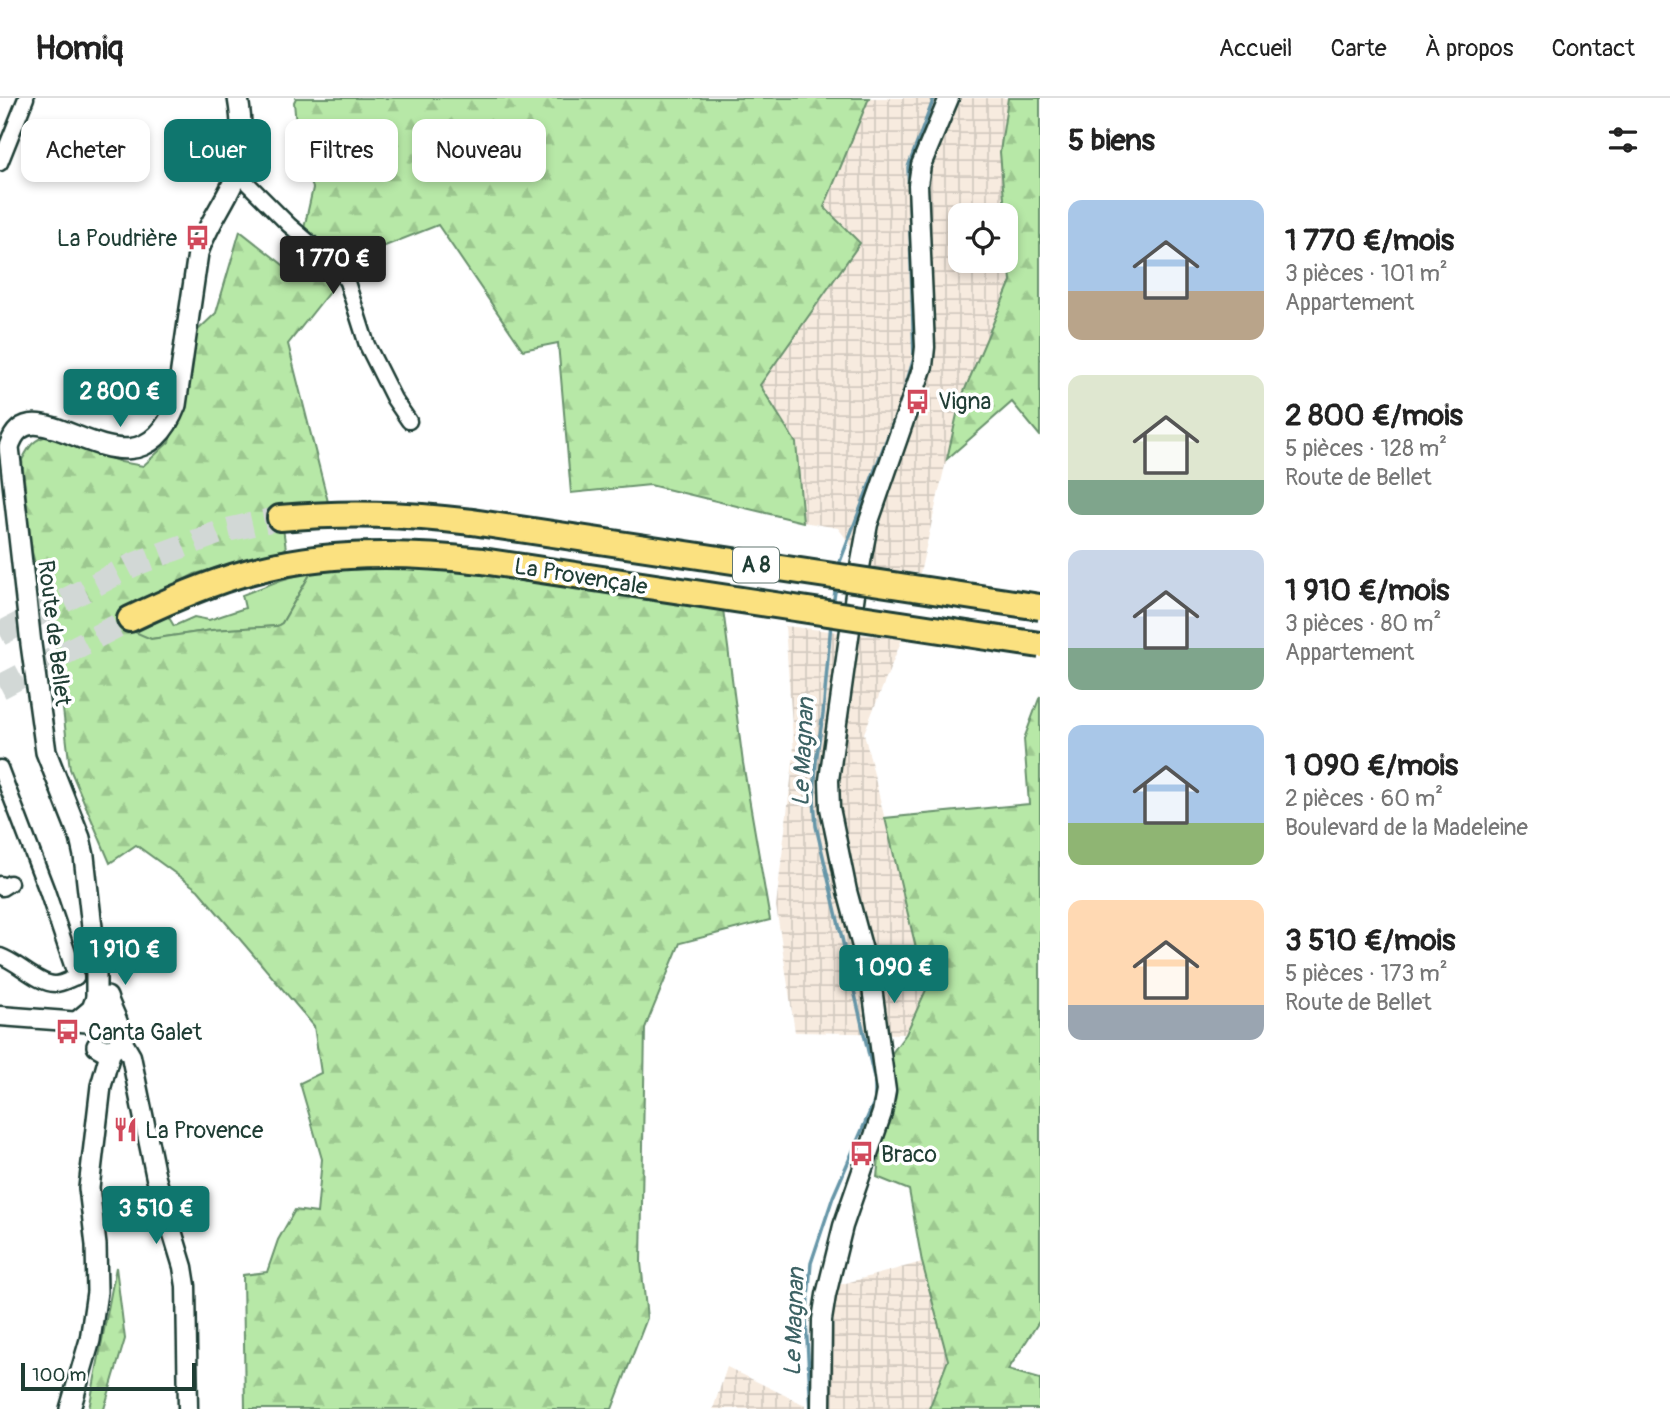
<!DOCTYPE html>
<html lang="fr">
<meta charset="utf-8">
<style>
:root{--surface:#fff;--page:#f2f2f2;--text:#222;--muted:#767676;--line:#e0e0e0;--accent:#0f766e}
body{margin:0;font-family:Pangolin,sans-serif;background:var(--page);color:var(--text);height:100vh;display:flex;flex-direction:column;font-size:26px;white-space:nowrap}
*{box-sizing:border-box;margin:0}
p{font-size:23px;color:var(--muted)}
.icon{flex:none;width:38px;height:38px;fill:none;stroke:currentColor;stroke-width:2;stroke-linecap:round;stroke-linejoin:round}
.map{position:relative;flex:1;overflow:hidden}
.sheet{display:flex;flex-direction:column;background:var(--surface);width:630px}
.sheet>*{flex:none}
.top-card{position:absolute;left:21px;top:21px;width:665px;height:63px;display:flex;gap:14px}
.controls{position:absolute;left:948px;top:105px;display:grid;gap:14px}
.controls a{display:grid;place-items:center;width:70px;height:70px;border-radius:14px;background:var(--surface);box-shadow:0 4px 10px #0003;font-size:35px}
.scale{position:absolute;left:21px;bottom:18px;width:175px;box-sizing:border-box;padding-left:7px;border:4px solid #1f3d34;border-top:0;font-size:19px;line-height:24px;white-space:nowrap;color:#1f3d34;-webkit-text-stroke:5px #fff;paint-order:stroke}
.price{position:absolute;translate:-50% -60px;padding:0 16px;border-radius:7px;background:var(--accent);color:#fff;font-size:23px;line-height:46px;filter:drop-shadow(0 2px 4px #0008)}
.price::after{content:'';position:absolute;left:50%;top:42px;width:21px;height:16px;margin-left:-10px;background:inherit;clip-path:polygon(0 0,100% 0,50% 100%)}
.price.active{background:#222;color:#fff}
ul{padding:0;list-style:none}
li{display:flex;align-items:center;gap:21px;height:175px;padding:0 28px}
li span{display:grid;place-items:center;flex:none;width:196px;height:140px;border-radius:14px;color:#555}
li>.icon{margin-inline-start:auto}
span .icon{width:84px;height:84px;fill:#fffc;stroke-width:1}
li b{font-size:30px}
h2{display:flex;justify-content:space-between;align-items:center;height:84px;padding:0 28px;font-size:30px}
.pill{padding:0 24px;border-radius:14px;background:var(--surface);box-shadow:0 4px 10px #0003;font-size:24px;line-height:63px}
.pill.active{background:var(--accent);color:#fff}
header{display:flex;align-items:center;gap:42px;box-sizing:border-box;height:98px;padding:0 35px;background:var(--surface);border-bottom:2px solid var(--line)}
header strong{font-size:33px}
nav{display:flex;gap:38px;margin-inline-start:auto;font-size:24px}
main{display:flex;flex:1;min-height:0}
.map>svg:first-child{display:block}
.industrial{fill:url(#industrial-grid)}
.green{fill:#b7e8a7;stroke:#6b926e;stroke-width:2}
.forest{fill:url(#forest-firs);stroke:#6b926e;stroke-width:2}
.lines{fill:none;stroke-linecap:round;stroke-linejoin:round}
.stream{stroke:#6696a8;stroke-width:3.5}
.motorway-tunnel{stroke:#d2d8d6;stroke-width:24;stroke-dasharray:24 12;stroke-linecap:butt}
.minor-casing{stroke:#1f3d34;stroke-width:19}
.tertiary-casing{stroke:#1f3d34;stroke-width:23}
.secondary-casing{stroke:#1f3d34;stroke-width:24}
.motorway-casing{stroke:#1f3d34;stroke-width:30}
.minor{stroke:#fff;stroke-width:14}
.tertiary{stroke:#fff;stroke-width:18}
.secondary{stroke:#fff;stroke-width:19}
.motorway{stroke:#fbe180;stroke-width:24}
.motorway-bridge-casing{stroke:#1f3d34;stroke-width:30;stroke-linecap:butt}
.motorway-bridge{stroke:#fbe180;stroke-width:24}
.labels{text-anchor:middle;stroke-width:7;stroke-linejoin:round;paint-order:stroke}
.shield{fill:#fff;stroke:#627771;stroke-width:2}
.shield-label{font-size:21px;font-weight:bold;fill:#1f3d34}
.poi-label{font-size:23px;fill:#1f3d34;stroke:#fff;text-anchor:start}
.street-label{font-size:23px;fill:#1f3d34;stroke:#fff}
.water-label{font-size:24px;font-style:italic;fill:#3d6264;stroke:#fff}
</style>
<header>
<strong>Homiq</strong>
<nav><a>Accueil</a><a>Carte</a><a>À propos</a><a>Contact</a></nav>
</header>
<main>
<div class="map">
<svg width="1040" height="1311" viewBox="0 0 1040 1311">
<defs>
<pattern id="industrial-grid" width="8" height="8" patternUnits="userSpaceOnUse" patternTransform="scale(1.75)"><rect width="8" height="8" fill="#f7ebdf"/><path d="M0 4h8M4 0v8" fill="none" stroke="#d3cac0"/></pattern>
<pattern id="forest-firs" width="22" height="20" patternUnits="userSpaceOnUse" patternTransform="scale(1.75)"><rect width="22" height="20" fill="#b7e8a7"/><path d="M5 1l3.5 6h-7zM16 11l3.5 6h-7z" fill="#9dc890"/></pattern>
</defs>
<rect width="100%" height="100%" fill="#fff"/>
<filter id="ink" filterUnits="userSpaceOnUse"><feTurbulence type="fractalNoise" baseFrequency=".0143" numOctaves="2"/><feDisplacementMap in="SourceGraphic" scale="14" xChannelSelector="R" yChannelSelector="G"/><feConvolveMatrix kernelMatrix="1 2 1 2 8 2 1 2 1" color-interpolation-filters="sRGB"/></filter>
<g filter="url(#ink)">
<g class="industrial">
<polygon points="869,0 1008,0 1000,54 1005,117 961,117 961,163 1006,163 1006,128 1011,183 960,303 920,475 869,471 838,430 803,424 796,345 760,287 859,145 824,109"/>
<polygon points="785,528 902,541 864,635 926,892 906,936 795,934 776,808 794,656"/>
<polygon points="922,1164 948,1262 929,1311 830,1311 835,1188"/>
<polygon points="727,1269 805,1307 805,1311 713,1311"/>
</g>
<polygon class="green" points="312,473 282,525 277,528 212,532 151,541 134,535 168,518 174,528 194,519 209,522 245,510 242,497 281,482"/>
<g class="forest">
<path d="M 296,0 L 869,0 L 824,109 L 860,145 L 760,287 L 796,345 L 803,424 L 650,387 L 571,395 L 558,245 L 523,252 L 438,127 L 357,159 L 288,246 L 328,404 L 280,409 L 286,451 L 195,476 L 123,513 L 128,531 L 151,541 L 212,532 L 277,528 L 282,525 L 312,473 L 372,468 L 481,475 L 723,511 L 743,665 L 770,822 L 680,845 L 645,930 L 641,1165 L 647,1220 L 612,1311 L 245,1311 L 243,1177 L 267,1174 L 278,1142 L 295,1112 L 317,1115 L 322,1061 L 300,985 L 321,975 L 314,928 L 198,792 L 136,747 L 110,765 L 70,671 L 55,543 L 32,454 L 22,362 C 29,349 33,341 48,338 L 121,364 L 143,368 L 169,344 L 182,305 L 197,233 L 216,215 L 240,133 L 296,177 L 315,179 L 316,165 L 301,144 L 313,90 L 298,50 L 294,4 Z"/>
<polygon points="1008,0 1040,0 1040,338 1012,304 947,361 960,303 1011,183 1000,54"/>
<polygon points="1040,598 1040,1222 1008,1272 1040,1281 1040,1311 929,1311 948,1262 922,1164 909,1092 877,1079 889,959 906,936 926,892 885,720 1029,706 1024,641"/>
<polygon points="116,1169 125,1241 104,1311 89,1311"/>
</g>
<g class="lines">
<g class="stream">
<polyline points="838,469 900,306 914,260 908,69 934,0"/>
<polyline points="833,507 836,487"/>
<polyline points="811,1311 806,1223 811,1165 833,1099 875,1002 875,983 816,728 814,701 816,663 823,616 831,525"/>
</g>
<g class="motorway-tunnel">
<polyline points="0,536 133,467 223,433 280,420"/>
<polyline points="0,589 130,521"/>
</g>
<defs>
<g id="minor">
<polyline points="0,65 26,0"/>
<polyline points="235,78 246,84 289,127 338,169 347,184 367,247 394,301 409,323"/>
<polyline points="0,670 47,793 76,879"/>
<polyline points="0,786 2,790 10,785"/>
<path d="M 0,858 C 18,864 38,886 55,886 C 62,886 70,881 76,879"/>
</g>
<g id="tertiary">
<polyline points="0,918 94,925"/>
<polyline points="121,941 131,958 156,1080 183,1169 186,1188 188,1311"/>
<polyline points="821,1311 822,1222 826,1197 843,1128 882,1015 886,993 871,882 847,793 830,710 829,682 855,496 868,426 923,268 925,249 918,87 921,67 949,0"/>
</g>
<g id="secondary">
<polyline points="79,922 92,911 96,900"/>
<path d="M 102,925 L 96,900 L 96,865 L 84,758 L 80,740 L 46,654 L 31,546 L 9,349 C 32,274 133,418 176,307 L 198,155 C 206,130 221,110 232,87 C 244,59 243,29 238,0"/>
<path d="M 97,948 L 104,952 L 114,951 C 130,939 112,916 107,899"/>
<polyline points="70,1311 90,1242 97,1194 96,1147 89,1090 101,988 111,952"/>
</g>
<g id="motorway">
<path d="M 280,420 C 348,414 405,416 472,424"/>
<path d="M 130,521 C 168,503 208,485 249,474 C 325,453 404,454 482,463"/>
</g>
</defs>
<use href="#minor" class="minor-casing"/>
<use href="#tertiary" class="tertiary-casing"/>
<use href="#secondary" class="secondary-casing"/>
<use href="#motorway" class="motorway-casing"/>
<use href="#minor" class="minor"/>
<use href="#tertiary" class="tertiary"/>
<use href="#secondary" class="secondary"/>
<use href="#motorway" class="motorway"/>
<defs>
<g id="motorway-bridge">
<polyline points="472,424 1040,509"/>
<polyline points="482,463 1040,547"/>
</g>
</defs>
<use href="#motorway-bridge" class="motorway-bridge-casing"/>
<use href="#motorway-bridge" class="motorway-bridge"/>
</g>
</g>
<defs>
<symbol id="bus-bare" viewBox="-9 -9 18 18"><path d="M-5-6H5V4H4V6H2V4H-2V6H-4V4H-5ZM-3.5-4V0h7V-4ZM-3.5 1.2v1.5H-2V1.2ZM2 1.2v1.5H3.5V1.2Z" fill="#d1495b" stroke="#fff" stroke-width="2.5" paint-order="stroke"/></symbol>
<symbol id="restaurant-bare" viewBox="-9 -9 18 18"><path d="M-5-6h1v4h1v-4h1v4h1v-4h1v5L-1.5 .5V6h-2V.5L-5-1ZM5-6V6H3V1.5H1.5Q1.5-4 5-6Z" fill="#d1495b" stroke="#fff" stroke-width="2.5" paint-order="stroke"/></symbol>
</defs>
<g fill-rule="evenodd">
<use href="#bus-bare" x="180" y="122" width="35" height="35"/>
<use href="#bus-bare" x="900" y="286" width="35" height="35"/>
<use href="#bus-bare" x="50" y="916" width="35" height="35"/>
<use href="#restaurant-bare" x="108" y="1014" width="35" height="35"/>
<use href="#bus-bare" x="844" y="1038" width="35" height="35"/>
</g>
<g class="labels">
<rect class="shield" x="733" y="449.5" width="46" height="35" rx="5"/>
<g class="shield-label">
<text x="756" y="474">A 8</text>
</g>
<g class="poi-label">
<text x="177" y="148" text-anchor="end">La Poudrière</text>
<text x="938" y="311">Vigna</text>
<text x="88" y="942">Canta Galet</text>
<text x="145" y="1040">La Provence</text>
<text x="881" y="1064">Braco</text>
</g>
<g class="street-label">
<text transform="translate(581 478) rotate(9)" y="8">La Provençale</text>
<text transform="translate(55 535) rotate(83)" y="8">Route de Bellet</text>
</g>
<g class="water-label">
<text transform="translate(803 654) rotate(-87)" y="8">Le Magnan</text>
<text transform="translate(794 1224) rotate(-88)" y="8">Le Magnan</text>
</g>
</g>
</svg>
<div class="controls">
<a><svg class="icon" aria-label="locate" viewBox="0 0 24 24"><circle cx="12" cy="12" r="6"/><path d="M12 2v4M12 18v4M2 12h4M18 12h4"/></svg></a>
</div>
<div class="scale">100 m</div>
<b class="price active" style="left:333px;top:198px">1 770 €</b>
<b class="price" style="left:120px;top:331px">2 800 €</b>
<b class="price" style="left:125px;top:889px">1 910 €</b>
<b class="price" style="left:894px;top:907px">1 090 €</b>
<b class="price" style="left:156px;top:1148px">3 510 €</b>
<div class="top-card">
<a class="pill">Acheter</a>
<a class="pill active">Louer</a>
<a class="pill">Filtres</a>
<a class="pill">Nouveau</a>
</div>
</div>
<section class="sheet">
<h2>5 biens<svg class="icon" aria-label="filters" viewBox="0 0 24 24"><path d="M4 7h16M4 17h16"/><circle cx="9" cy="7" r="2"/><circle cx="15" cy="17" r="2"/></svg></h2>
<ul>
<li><span style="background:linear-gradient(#a9c7e8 65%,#b9a48a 0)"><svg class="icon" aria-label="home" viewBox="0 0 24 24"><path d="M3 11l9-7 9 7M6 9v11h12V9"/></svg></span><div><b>1 770 €/mois</b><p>3 pièces · 101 m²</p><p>Appartement</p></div></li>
<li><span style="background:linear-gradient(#dfe7d0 75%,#7fa58c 0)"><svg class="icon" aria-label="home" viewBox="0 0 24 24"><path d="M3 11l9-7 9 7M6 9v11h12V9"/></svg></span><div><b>2 800 €/mois</b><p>5 pièces · 128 m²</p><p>Route de Bellet</p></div></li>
<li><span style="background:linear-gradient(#c9d6e8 70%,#7fa58c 0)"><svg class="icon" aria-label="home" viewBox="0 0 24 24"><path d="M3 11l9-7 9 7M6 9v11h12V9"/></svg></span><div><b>1 910 €/mois</b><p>3 pièces · 80 m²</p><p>Appartement</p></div></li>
<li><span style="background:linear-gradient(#a9c7e8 70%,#8fb573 0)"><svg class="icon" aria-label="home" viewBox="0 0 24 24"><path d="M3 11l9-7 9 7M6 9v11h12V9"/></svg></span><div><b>1 090 €/mois</b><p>2 pièces · 60 m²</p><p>Boulevard de la Madeleine</p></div></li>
<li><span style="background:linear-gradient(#ffd9b3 75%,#9aa5b1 0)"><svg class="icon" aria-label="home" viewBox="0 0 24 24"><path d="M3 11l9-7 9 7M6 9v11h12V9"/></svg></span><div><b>3 510 €/mois</b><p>5 pièces · 173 m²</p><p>Route de Bellet</p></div></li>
</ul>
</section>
</main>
